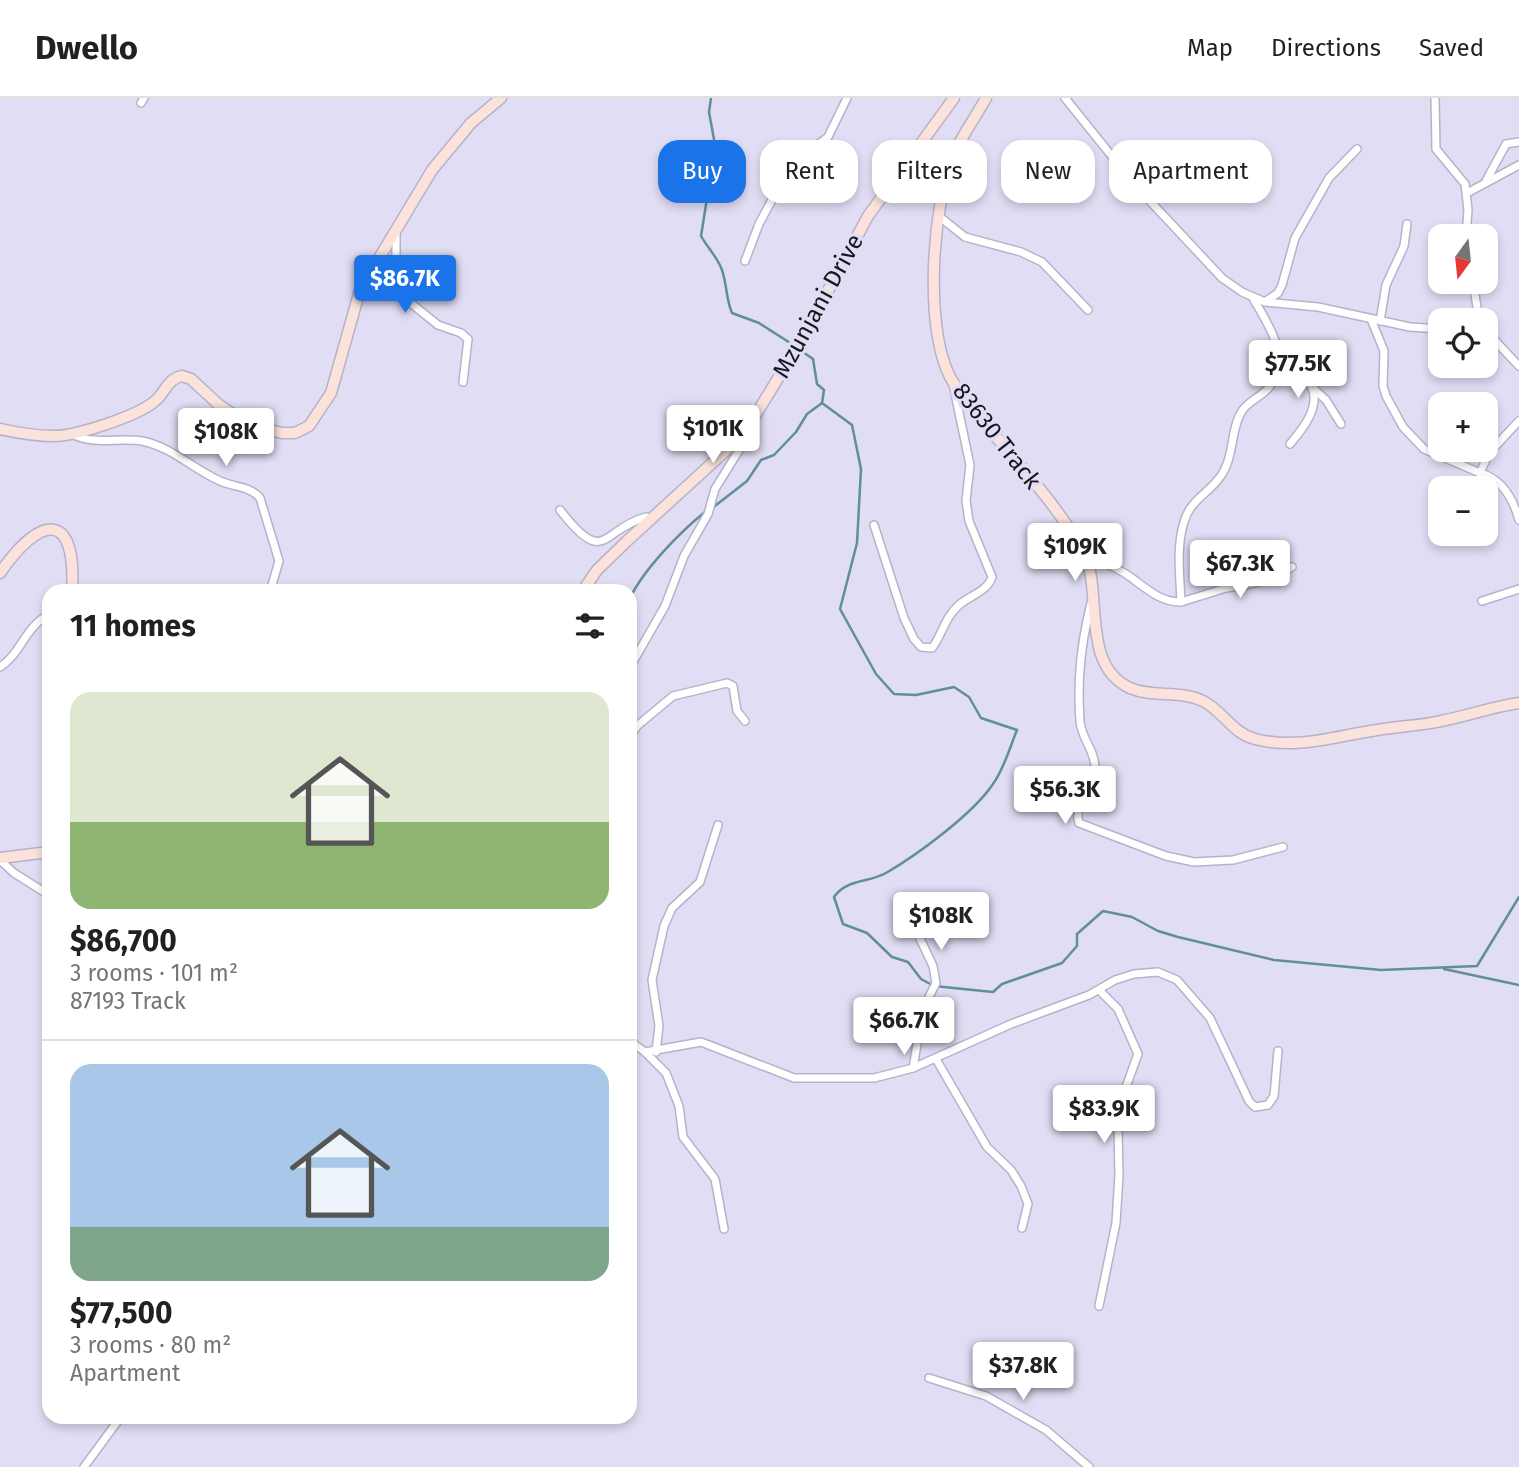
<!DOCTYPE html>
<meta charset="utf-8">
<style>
:root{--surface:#fff;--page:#f6f6f6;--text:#202124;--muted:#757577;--line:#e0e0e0;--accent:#1a73e8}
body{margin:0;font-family:"Fira Sans",sans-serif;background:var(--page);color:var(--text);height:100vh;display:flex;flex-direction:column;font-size:26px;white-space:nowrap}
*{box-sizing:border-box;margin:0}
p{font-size:23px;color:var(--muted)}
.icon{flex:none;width:38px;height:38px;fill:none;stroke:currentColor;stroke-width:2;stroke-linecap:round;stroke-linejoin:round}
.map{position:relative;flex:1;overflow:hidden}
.drawer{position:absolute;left:42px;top:486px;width:595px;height:840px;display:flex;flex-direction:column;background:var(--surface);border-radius:21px;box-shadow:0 4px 10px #0003}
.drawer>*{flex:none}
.guide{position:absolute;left:658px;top:42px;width:665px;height:63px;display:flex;gap:14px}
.needle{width:46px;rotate:195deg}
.fabs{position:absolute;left:1428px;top:126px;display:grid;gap:14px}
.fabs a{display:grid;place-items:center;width:70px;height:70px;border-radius:14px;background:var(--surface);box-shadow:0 4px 10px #0003;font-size:35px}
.price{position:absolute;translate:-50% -60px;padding:0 16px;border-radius:7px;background:#fff;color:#222;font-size:23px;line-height:46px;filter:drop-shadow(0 2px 4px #0008)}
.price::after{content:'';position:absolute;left:50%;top:42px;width:21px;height:16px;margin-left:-10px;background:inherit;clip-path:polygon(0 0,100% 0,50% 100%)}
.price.current{background:var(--accent);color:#fff}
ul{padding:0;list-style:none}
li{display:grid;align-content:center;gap:14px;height:371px;padding:0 28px}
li+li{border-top:2px solid var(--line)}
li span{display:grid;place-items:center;height:217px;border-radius:21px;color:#555}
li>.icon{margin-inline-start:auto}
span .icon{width:126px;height:126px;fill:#fffc;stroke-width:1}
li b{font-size:30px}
h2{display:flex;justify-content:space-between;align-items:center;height:84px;padding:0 28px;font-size:30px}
.pill{padding:0 24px;border-radius:21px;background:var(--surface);box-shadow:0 4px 10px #0003;font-size:24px;line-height:63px}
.pill.current{background:var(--accent);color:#fff}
header{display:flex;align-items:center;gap:42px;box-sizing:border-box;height:98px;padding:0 35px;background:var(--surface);border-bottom:2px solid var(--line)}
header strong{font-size:33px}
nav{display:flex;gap:38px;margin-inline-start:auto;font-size:24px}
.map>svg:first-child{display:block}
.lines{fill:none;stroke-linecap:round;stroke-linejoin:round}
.stream{stroke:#608f9a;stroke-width:2.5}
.street-casing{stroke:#b6b2c9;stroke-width:10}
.secondary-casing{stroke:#b6b2c9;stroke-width:13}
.street{stroke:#fff;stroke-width:7}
.secondary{stroke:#fbe3dc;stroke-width:10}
.labels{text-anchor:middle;stroke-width:7;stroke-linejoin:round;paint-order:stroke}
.street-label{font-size:24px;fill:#17151d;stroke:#e1ddf4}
</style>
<header>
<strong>Dwello</strong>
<nav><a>Map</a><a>Directions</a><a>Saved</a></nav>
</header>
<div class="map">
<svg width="1519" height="1369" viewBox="0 0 1519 1369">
<rect width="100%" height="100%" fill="#e1ddf4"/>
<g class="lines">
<g class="stream">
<path d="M 711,0 L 709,14 L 715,47 L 710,52 L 712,69 L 701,138 C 707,149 718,160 722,172 C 727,187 726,201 732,215 L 759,225 L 795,248"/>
<path d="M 822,305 L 852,327 L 861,371 L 857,445 L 840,511 L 876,576 L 894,596 L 916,597 L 954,589 L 969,599 L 981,620 L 1017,632 C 1010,649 1004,671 993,686 C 973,716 917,757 886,775 C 868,785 846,781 834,799 L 843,826 L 867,835 L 892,859 L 908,864 L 921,881 L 934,888 L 993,894 L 1002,886 L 1062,865 L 1077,848 L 1077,836 L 1103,813 L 1132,819 L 1158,833 L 1178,839 L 1274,862 L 1381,872 L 1477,868 L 1519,799"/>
<polyline points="711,411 747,383 761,362 774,357 796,334 807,316 822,305 824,292 817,286 813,261 800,252"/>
<path d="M 630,500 C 644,471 680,434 705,414"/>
<polyline points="1444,871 1519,887"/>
</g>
<defs>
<g id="street">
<polyline points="1065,0 1135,87 1222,180 1242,194 1265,204 1318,209 1410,229 1440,231"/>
<polyline points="1435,0 1436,51 1465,86 1468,112 1466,138"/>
<polyline points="141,5 144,0"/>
<polyline points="1486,83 1506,46 1519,44"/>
<polyline points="1467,95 1519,67"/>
<polyline points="940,119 965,139 1021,154 1042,164 1088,212"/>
<polyline points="396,133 396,184 402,198 438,227 461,235 468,241 463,284"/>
<polyline points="745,163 759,126 774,98 805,56 828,39 847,0"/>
<polyline points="1473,184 1479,222"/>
<polyline points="1266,203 1278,195 1282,187 1295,140 1329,80 1357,51"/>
<polyline points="1371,221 1384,253 1383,288 1386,298 1403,329 1424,351 1480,375 1489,355 1519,323"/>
<polyline points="1380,223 1386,187 1404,148 1407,126"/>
<polyline points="1486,233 1519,268"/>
<path d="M 1278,263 C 1287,269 1303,277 1310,286 C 1323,307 1302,332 1290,346"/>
<polyline points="1310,287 1326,302 1341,326"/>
<path d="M 72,336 C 95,348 118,339 142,343 C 172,349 193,371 220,383 C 233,389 250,388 260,400 L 279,463 L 270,494"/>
<path d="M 1480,375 C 1502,381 1513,400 1519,422"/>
<path d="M 560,412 C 606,471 601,431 646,419 L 651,422"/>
<path d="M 874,427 L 904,520 L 914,541 L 921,549 L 932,550 C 943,536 944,520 959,507 C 969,498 988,493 992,479 L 969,423 L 966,403 L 970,367 L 953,286"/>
<path d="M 1085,456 C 1099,462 1113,468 1126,476 C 1144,488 1158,504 1181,504 C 1180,478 1176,449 1184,424 C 1190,402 1208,396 1220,379 C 1235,359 1230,331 1242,313 C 1248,303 1262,299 1270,288 C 1291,256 1268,227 1253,200"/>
<polyline points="1482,503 1519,491"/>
<polyline points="1181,504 1226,490 1260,484 1292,469"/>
<path d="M 1091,505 C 1081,546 1077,581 1080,623 C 1081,640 1095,652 1095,670 C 1096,689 1072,707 1079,725 L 1166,758 L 1194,764 L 1233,762 L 1283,749"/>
<path d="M 0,569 C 21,556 26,527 49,517"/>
<polyline points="630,569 665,508 684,458 708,416 715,391 741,349 744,336"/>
<polyline points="630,639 637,628 673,598 727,585 733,588 737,613 745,623"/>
<polyline points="0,762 14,775 49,797"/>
<polyline points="1099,892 1118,911 1138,956 1126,989 1118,1032 1119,1077 1116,1125 1099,1208"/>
<polyline points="630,943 645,954"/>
<polyline points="656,954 659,928 652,882 664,828 672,810 700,784 718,727"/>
<polyline points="936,961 987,1049 1011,1072 1021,1088 1028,1106 1022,1130"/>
<polyline points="913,970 923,911 936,885 933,868 916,832"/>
<polyline points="724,1131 715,1081 683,1039 679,1008 666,975 645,954 701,944 794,980 874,980 913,970 1011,926 1089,897 1115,882 1134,876 1158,874 1177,882 1210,920 1249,1003 1255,1009 1268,1007 1274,998 1278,953"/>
<polyline points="929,1280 986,1298 1046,1332 1089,1369"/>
<polyline points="84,1369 120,1320"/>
</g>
<g id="secondary">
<path d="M 986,0 C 976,19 962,37 954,56 C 932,106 922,241 955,287 C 995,344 1048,391 1083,453 C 1104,490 1079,567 1130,590 C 1153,600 1180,592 1203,603 C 1223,613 1232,635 1255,641 C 1297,652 1335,638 1377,632 C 1398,628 1420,628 1441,623 C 1467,618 1492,609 1519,605"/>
<path d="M 0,331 C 18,335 35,338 54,338 C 76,338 138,318 155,303 C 166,294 167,281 182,278 L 191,281 L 218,306 L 247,326 L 282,335 L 295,335 L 309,328 L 331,295 L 360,192 L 432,72 L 471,25 L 501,0"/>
<path d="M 0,475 C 40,417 77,411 72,494"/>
<polyline points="582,494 597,472 627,443 744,336 802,241 868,118 954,0"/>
<polyline points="0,760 49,754"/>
</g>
</defs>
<use href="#street" class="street-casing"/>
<use href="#secondary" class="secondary-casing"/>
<use href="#street" class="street"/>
<use href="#secondary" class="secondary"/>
</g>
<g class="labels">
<g class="street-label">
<text transform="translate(818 208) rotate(-61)" y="8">Mzunjani Drive</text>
<text transform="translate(997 338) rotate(52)" y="8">83630 Track</text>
</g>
</g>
</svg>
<div class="fabs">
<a><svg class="needle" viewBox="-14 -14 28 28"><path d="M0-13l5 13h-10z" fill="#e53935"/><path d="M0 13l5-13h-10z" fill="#757577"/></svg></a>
<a><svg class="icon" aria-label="locate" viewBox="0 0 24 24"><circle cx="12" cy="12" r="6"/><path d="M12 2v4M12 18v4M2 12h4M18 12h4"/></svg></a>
<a>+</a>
<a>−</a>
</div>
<b class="price current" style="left:405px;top:217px">$86.7K</b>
<b class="price" style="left:1298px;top:302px">$77.5K</b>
<b class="price" style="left:713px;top:367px">$101K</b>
<b class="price" style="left:226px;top:370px">$108K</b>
<b class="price" style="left:1075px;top:485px">$109K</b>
<b class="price" style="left:1240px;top:502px">$67.3K</b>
<b class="price" style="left:1065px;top:728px">$56.3K</b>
<b class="price" style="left:941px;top:854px">$108K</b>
<b class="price" style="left:904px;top:959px">$66.7K</b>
<b class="price" style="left:1104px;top:1047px">$83.9K</b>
<b class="price" style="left:1023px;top:1304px">$37.8K</b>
<div class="guide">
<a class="pill current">Buy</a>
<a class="pill">Rent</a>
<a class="pill">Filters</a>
<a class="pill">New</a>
<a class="pill">Apartment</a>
</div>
<section class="drawer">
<h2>11 homes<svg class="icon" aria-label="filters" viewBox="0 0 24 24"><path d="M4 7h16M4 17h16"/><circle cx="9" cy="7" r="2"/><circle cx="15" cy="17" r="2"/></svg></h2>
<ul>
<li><span style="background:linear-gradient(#dfe7d0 60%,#8fb573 0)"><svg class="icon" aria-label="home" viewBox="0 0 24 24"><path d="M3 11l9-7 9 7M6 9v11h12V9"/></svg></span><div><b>$86,700</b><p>3 rooms · 101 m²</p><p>87193 Track</p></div></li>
<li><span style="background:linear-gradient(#a9c7e8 75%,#7fa58c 0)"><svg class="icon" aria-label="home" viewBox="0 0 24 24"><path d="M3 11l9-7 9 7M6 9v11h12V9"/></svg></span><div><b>$77,500</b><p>3 rooms · 80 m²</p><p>Apartment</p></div></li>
</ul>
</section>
</div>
